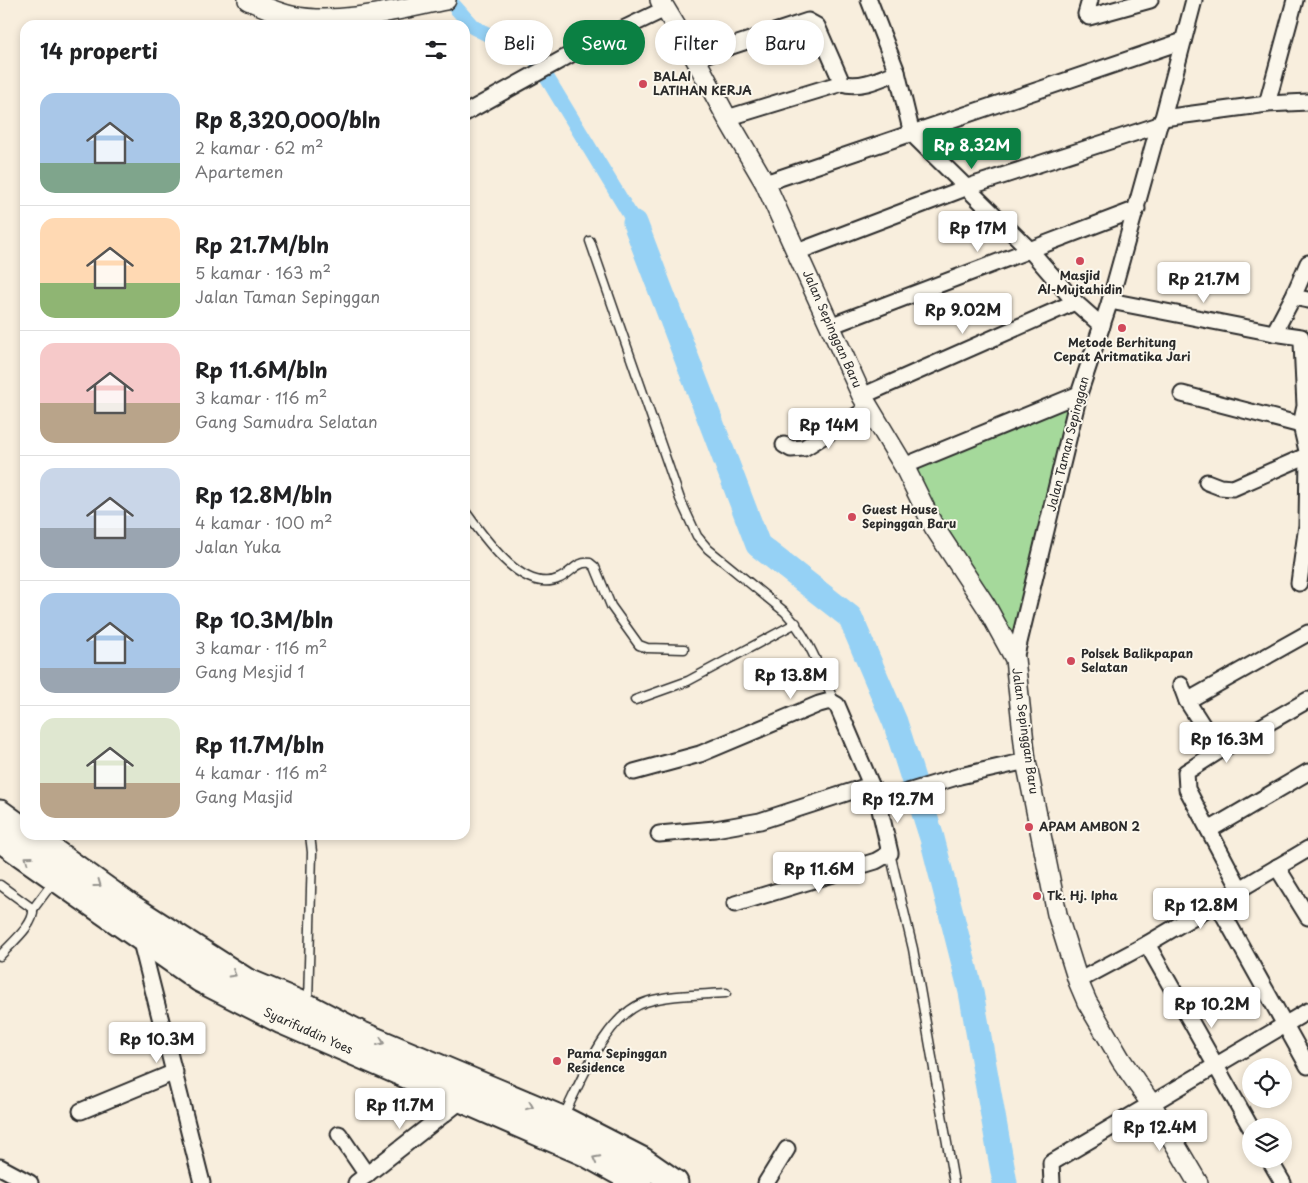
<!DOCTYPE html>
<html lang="id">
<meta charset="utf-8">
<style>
:root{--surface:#fff;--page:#f2f2f2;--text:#202124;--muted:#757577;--line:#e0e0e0;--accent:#0b8043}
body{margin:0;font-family:"Playpen Sans",sans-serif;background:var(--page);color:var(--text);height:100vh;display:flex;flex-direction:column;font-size:19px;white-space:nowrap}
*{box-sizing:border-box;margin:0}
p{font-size:16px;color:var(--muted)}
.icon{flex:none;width:28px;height:28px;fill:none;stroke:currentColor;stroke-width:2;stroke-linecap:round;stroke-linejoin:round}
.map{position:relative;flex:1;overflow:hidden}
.sheet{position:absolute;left:20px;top:20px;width:450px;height:820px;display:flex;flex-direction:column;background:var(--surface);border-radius:15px;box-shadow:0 2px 8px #0003}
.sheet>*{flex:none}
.hud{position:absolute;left:485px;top:20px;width:475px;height:45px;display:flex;gap:10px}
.tools{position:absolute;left:1242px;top:1058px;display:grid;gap:10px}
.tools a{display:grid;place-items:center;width:50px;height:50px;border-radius:50%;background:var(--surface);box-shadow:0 2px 8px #0003;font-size:25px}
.price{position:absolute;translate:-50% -42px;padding:0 11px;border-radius:5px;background:#fff;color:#222;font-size:16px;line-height:32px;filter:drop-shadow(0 1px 2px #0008)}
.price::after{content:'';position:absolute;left:50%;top:30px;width:15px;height:11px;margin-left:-8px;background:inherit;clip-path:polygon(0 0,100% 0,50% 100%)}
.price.on{background:var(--accent);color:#fff}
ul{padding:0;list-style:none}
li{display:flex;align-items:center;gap:15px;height:125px;padding:0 20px}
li+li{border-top:1px solid var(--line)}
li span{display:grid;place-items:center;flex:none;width:140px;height:100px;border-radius:15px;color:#555}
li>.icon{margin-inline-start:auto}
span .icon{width:60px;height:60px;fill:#fffc;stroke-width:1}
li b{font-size:21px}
h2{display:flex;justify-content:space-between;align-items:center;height:60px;padding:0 20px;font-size:21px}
.pill{padding:0 18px;border-radius:22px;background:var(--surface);box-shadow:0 2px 8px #0003;font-size:18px;line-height:45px}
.pill.on{background:var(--accent);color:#fff}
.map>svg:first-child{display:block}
.park{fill:#a5d99b;stroke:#688263}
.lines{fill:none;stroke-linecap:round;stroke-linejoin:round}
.canal{stroke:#95d1f5;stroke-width:15}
.river{stroke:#95d1f5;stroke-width:25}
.service-casing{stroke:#2b2b2b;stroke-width:11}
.minor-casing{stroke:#2b2b2b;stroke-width:19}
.tertiary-casing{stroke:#2b2b2b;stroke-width:22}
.trunk-casing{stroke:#2b2b2b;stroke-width:29}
.service{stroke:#fbf7ec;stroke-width:8}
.minor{stroke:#fbf7ec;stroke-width:15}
.tertiary{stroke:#fbf7ec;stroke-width:19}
.trunk{stroke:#fbf7ec;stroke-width:25}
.oneway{stroke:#93918c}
.poi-dot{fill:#d1495b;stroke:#fbf7ec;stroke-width:2}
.labels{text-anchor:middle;stroke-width:4;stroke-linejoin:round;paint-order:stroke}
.poi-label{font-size:12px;font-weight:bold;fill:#2b2b2b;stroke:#fbf7ec;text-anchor:start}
.street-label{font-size:12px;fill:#2b2b2b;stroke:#fbf7ec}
</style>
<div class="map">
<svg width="1308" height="1183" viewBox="0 0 1308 1183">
<rect width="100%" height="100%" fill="#f8eedd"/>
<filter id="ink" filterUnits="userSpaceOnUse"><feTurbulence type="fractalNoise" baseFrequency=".02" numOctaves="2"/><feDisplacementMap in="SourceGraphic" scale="10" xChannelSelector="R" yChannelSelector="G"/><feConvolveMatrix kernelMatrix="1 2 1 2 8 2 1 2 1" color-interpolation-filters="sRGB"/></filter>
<g filter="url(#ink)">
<polygon class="park" points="1068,406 1013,638 913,470"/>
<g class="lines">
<polyline class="canal" points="449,0 473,27 535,58 635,223"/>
<polyline class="river" points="635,223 758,545 850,617 895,722 932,838 971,992 1005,1183"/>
<defs>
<g id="service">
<path d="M 590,241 L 680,499 L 697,536 L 708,549 L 785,612 C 809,637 820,670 834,701"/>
<path d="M 465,511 C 483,536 523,596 560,578 C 571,573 577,561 590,563 L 595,567 L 611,606 L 639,645 L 647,648 L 684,649"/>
<polyline points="635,700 688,681 796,623"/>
<polyline points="890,853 913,949 954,1183"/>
<polyline points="0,885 33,909 54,881"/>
<path d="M 0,956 C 10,944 35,925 33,909"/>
<polyline points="308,1003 312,852 310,835"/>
<path d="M 563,1117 C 581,1082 606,1014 646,1002 C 671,994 700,995 726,993"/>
</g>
<g id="minor">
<polyline points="869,0 897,72 912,134 1030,250 1075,302 1102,326"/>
<polyline points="1090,0 1086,14 1089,17 1150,0"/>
<path d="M 695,58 L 808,21 L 817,26 L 842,83 C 859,89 880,79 897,72"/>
<polyline points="1267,104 1295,0"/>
<polyline points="465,113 577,51 665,9"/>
<polyline points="727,118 842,83"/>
<polyline points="1163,118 1267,104 1308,102"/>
<polyline points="765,183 1183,41"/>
<polyline points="797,252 968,187 1159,125"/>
<polyline points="1308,263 1293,297 1308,300"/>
<polyline points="1110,301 1274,333 1293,297"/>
<polyline points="830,326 1137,209"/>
<polyline points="1274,333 1301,337 1302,343 1305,406 1301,425 1308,455 1307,525 1299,583"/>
<polyline points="1182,394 1301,425"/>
<polyline points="862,396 1075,302"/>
<polyline points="784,445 791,449 804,448 869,408"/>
<polyline points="904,466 1079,394"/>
<polyline points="1207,482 1220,487 1233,488 1308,455"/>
<polyline points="1015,659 1079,394 1110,301 1159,125 1163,118 1194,0"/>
<polyline points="1181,685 1187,701 1219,751 1308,700"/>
<polyline points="1187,701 1308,633"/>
<polyline points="1219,751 1186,772 1187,789 1240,889"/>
<polyline points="634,772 700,754 819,704 830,701 837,705 878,801 890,853 876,861 735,904"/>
<polyline points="878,801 960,776 1026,761"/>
<polyline points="1209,830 1308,772"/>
<polyline points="659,834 715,829 760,821 871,785"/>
<polyline points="1277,867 1308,917"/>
<polyline points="1217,903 1308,1066"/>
<polyline points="140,938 202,1183"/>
<polyline points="1147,944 1251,1128"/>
<polyline points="1078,981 1147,944 1308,849"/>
<polyline points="81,1111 175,1072"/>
<polyline points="339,1134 367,1175"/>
<polyline points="1269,1159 1283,1183"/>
<polyline points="0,1167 30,1183"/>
<polyline points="356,1183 462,1100"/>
<polyline points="766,1183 787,1149"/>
<polyline points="1052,1183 1051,1163 1308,1011"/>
</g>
<g id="tertiary">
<path d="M 248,0 C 262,6 277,13 292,16 C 339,26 400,9 446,0"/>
<polyline points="660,0 695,58 727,118 765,183 862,396 904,466 934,527 986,606 1015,659 1026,761 1057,914 1078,981 1087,1002 1121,1060 1152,1105 1198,1183"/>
</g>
<g id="trunk">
<polyline points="0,813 25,831"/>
<polyline points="30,835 129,906 246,981 308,1007 360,1034 562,1119 642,1160 675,1183"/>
<polyline points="0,839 200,979 282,1021 585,1153 639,1183"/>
</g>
</defs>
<use href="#service" class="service-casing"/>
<use href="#minor" class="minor-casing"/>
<use href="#tertiary" class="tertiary-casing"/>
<use href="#trunk" class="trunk-casing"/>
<use href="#service" class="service"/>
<use href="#minor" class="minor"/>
<use href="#tertiary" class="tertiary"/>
<use href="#trunk" class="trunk"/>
</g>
<defs><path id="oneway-chevron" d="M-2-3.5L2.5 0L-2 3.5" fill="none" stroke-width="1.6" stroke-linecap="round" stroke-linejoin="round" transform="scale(1.25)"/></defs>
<g class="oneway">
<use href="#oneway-chevron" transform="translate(28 859) rotate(-144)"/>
<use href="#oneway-chevron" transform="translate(98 884) rotate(36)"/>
<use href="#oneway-chevron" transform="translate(233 974) rotate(30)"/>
<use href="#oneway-chevron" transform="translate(381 1042) rotate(23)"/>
<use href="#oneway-chevron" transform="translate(530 1106) rotate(22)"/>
<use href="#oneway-chevron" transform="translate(596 1159) rotate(-152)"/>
</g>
</g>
<g class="poi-dot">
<circle cx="643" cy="84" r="5"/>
<circle cx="1080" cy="261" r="5"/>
<circle cx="1122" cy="328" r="5"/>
<circle cx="852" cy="517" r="5"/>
<circle cx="1071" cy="661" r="5"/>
<circle cx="1029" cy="827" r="5"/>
<circle cx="1037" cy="896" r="5"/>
<circle cx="557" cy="1061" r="5"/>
</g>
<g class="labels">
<g class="poi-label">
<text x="653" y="81">BALAI<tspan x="653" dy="14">LATIHAN KERJA</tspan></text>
<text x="1080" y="280" text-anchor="middle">Masjid<tspan x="1080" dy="14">Al-Mujtahidin</tspan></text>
<text x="1122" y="347" text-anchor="middle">Metode Berhitung<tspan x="1122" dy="14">Cepat Aritmatika Jari</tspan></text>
<text x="862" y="514">Guest House<tspan x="862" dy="14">Sepinggan Baru</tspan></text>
<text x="1081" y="658">Polsek Balikpapan<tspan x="1081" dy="14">Selatan</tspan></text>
<text x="1039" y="831">APAM AMBON 2</text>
<text x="1047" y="900">Tk. Hj. Ipha</text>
<text x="567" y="1058">Pama Sepinggan<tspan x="567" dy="14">Residence</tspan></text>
</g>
<g class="street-label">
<text transform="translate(832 329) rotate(66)" y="4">Jalan Sepinggan Baru</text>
<text transform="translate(1068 444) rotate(-76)" y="4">Jalan Taman Sepinggan</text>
<text transform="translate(1025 731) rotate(82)" y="4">Jalan Sepinggan Baru</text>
<text transform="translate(308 1031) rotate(24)" y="4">Syarifuddin Yoes</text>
</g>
</g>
</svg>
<div class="tools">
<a><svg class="icon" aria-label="locate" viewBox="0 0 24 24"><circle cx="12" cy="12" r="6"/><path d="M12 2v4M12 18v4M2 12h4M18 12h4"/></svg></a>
<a><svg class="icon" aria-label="layers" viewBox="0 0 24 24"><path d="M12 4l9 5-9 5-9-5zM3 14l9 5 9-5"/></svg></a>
</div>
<b class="price on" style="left:972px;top:170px">Rp 8.32M</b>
<b class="price" style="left:978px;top:253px">Rp 17M</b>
<b class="price" style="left:1204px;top:304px">Rp 21.7M</b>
<b class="price" style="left:963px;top:335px">Rp 9.02M</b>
<b class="price" style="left:829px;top:450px">Rp 14M</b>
<b class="price" style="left:791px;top:700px">Rp 13.8M</b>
<b class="price" style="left:1227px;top:764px">Rp 16.3M</b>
<b class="price" style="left:898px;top:824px">Rp 12.7M</b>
<b class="price" style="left:819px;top:894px">Rp 11.6M</b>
<b class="price" style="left:1201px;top:930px">Rp 12.8M</b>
<b class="price" style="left:1212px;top:1029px">Rp 10.2M</b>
<b class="price" style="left:157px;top:1064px">Rp 10.3M</b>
<b class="price" style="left:400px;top:1130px">Rp 11.7M</b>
<b class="price" style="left:1160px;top:1152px">Rp 12.4M</b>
<div class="hud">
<a class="pill">Beli</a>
<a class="pill on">Sewa</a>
<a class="pill">Filter</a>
<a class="pill">Baru</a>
</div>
<section class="sheet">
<h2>14 properti<svg class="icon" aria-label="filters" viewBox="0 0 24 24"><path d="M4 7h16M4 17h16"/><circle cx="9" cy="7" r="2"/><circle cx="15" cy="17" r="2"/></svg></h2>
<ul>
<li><span style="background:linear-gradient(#a9c7e8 70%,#7fa58c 0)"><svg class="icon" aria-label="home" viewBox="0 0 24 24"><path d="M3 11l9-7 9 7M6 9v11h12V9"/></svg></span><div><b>Rp 8,320,000/bln</b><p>2 kamar · 62 m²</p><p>Apartemen</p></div></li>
<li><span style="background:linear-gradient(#ffd9b3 65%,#8fb573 0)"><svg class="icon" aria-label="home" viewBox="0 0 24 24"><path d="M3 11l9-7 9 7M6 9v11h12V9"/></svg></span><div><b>Rp 21.7M/bln</b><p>5 kamar · 163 m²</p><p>Jalan Taman Sepinggan</p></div></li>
<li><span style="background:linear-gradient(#f6c9c9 60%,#b9a48a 0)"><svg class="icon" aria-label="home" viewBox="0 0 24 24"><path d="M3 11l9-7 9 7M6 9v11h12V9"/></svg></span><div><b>Rp 11.6M/bln</b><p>3 kamar · 116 m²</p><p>Gang Samudra Selatan</p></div></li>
<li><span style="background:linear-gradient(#c9d6e8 60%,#9aa5b1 0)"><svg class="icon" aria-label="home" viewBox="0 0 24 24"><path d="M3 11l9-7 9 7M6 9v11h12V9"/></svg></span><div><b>Rp 12.8M/bln</b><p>4 kamar · 100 m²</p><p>Jalan Yuka</p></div></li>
<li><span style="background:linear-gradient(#a9c7e8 75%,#9aa5b1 0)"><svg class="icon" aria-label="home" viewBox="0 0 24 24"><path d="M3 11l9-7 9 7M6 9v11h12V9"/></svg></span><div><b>Rp 10.3M/bln</b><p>3 kamar · 116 m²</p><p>Gang Mesjid 1</p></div></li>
<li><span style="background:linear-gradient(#dfe7d0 65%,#b9a48a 0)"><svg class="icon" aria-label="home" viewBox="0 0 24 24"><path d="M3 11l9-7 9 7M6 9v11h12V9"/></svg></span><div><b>Rp 11.7M/bln</b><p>4 kamar · 116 m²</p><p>Gang Masjid</p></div></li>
</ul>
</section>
</div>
